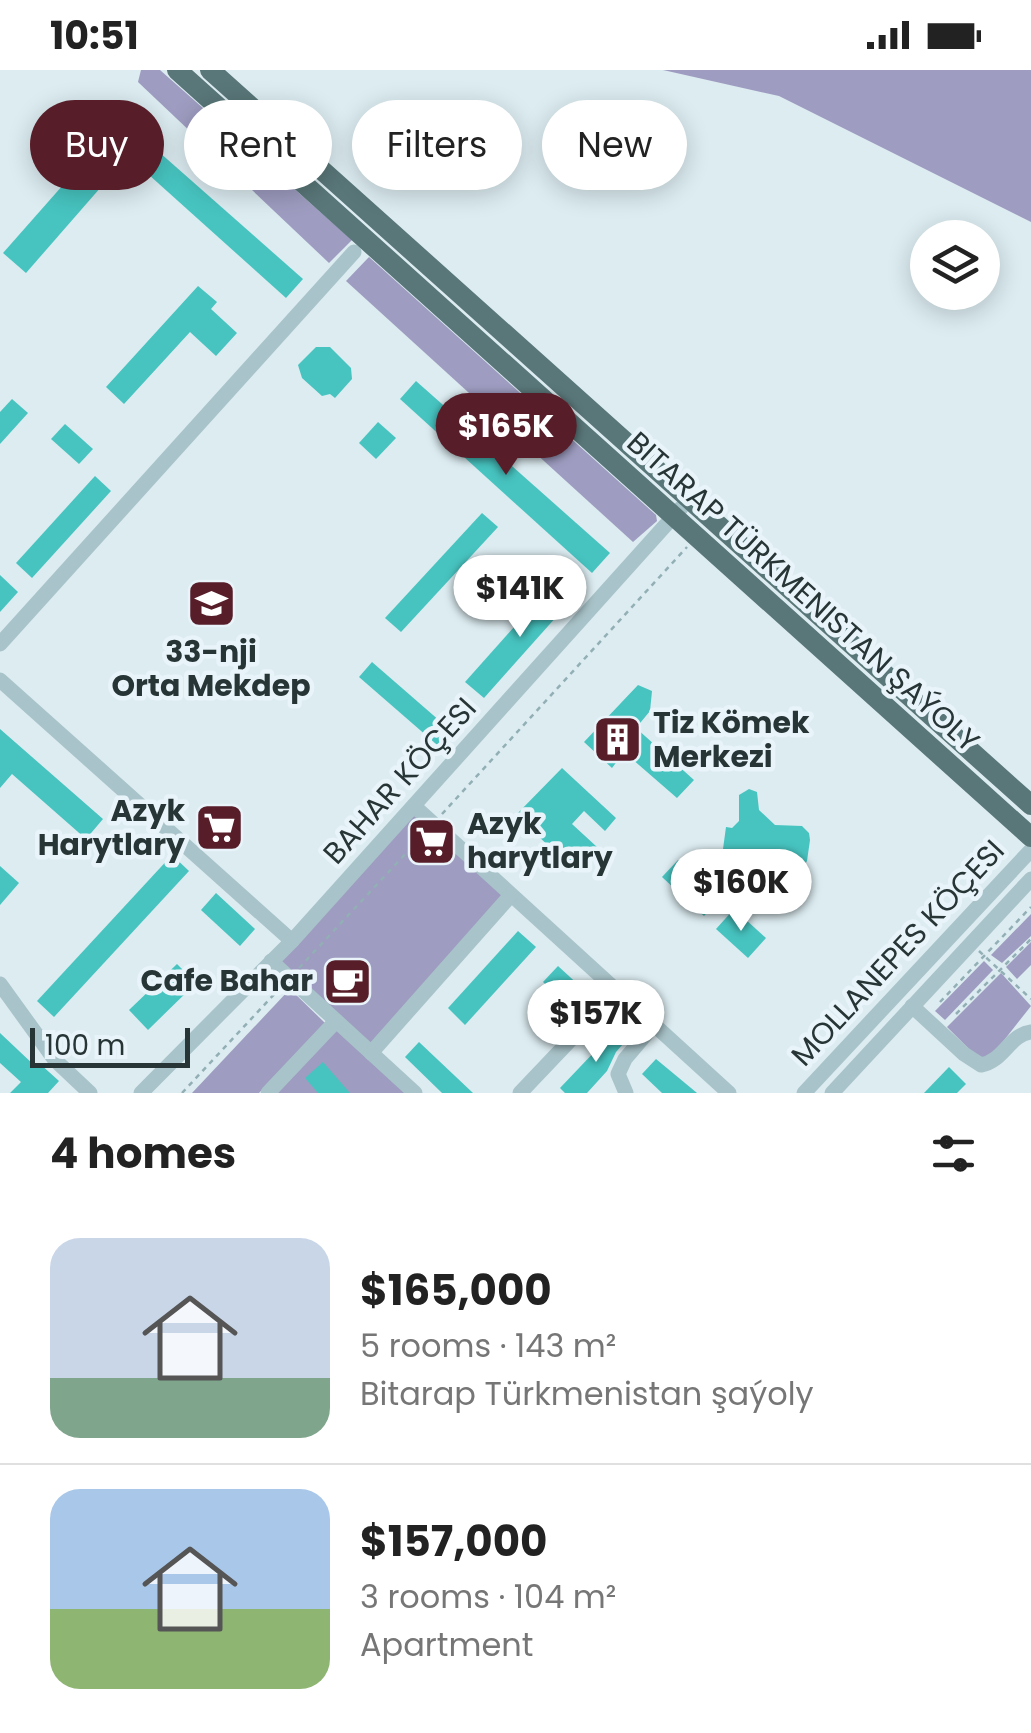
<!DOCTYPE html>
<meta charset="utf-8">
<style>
:root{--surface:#fff;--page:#f2f2f2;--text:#222;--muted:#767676;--line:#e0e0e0;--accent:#571e2a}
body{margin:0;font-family:Poppins,sans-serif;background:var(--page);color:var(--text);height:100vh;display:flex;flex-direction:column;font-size:38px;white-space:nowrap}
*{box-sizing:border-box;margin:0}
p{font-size:32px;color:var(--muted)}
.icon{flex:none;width:55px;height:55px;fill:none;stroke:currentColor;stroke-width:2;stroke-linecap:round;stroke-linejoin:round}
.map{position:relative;height:1023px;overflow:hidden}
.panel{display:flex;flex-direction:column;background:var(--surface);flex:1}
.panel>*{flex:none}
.banner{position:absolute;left:30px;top:30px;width:972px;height:90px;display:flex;gap:20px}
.tools{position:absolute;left:910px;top:150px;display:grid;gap:20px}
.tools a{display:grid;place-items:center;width:90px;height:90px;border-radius:50%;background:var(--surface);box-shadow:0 5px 25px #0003;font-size:50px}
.scale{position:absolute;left:30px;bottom:25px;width:160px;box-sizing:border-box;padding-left:10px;border:5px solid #283536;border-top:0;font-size:28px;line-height:35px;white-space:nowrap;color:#283536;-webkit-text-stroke:8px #e8f4f9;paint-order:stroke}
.price{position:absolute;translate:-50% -85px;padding:0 22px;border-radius:35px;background:#fff;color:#222;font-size:32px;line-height:65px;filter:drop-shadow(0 2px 5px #0008)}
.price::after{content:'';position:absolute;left:50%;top:60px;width:30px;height:22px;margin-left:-15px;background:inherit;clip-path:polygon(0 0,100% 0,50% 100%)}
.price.current{background:var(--accent);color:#fff}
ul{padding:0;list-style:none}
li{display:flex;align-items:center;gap:30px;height:250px;padding:0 50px}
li+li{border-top:2px solid var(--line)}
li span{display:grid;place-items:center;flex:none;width:280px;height:200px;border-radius:30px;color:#555}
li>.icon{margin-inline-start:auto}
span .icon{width:120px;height:120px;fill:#fffc;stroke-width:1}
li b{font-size:42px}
h2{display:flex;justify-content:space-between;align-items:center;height:120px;padding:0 50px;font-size:42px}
.pill{padding:0 35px;border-radius:45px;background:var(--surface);box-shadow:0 5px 25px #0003;font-size:35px;line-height:90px}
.pill.current{background:var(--accent);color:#fff}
.status{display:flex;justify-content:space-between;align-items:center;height:70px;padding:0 50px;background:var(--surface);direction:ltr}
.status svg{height:28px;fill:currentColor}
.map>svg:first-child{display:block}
.green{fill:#9e9cc0}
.building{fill:#47c4c0}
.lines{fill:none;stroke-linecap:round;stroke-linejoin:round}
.path{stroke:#92afb5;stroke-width:2.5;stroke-dasharray:5 5;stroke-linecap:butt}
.minor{stroke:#a8c3c9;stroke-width:15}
.major{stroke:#597678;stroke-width:20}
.labels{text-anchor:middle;stroke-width:9;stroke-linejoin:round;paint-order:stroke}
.street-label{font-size:30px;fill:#283536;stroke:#e8f4f9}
.poi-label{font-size:30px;font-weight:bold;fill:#283536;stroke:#e8f4f9;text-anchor:start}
</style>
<div class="status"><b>10:51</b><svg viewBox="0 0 49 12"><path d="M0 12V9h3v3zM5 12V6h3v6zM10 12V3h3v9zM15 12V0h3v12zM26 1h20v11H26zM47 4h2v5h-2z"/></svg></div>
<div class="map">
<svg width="1031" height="1023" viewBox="0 0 1031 1023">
<rect width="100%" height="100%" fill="#dcecf1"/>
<g class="green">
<polygon points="141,0 160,0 352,170 329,193 138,12"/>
<polygon points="663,0 1031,0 1031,152 779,26"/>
<polygon points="369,187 656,445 657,451 633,472 346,211"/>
<polygon points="414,743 510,830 375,979 279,893"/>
<polygon points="1031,844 1031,866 1002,893 991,885"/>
<polygon points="1031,872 1031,895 1017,909 1006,897"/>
<polygon points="984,891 993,900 945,950 935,941"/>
<polygon points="1001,903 1031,936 990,988 982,992 947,957"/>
<polygon points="290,919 325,953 259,1023 192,1023"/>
<polygon points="336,951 415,1023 268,1023"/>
</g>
<g class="building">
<polygon points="125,52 303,209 286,228 109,69"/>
<polygon points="93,81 115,101 26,203 3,183"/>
<polygon points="198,216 217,232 211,239 237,263 216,286 190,262 124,334 106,317"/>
<polygon points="316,277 330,277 351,298 352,309 335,328 330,324 322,326 302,308 298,295"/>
<polygon points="416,311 610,483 592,503 400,329"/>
<polygon points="12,329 28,343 0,374 0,342"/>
<polygon points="378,352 396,368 376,389 359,373"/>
<polygon points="65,354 93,379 79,394 51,369"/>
<polygon points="95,406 111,421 32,508 16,493"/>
<polygon points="482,443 498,457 401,562 385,548"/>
<polygon points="0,505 18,522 0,542"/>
<polygon points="555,511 574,527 484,628 465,612"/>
<polygon points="372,592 456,665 443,680 359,607"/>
<polygon points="638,615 652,621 650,641 636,658 694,710 677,728 624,682 612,698 584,672"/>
<polygon points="0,659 103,749 86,769 12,704 0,718"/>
<polygon points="562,698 616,748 605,761 584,741 572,754 597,777 575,801 516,745"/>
<polygon points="749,719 757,722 759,740 775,755 802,756 809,763 810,770 807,791 796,809 778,821 758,826 746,825 746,818 730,813 720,801 726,757 732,758 739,751 739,725"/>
<polygon points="172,785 189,801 54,947 37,931"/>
<polygon points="678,790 720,828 704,846 662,807"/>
<polygon points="0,796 19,813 0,835"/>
<polygon points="216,823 255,859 240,876 201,840"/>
<polygon points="734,839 766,868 748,888 716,859"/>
<polygon points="518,861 536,877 465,955 448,938"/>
<polygon points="355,891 368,904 341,931 328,919"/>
<polygon points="177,894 196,913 148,960 129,940"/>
<polygon points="558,896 594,929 579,945 543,912"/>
<polygon points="619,956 630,966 616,982 607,1001 587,1023 565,1023 560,1018"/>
<polygon points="0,963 35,996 39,993 59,1011 48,1023 10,1023 21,1012 0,993"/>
<polygon points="419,972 473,1023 442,1023 405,987"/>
<polygon points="656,989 697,1023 662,1023 642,1004"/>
<polygon points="323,992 350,1023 318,1023 305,1008"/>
<polygon points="949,997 966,1014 957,1023 924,1023"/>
</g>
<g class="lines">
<g class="path">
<polyline points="442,744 687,477"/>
<polyline points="979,881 1031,929"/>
<polyline points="299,898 423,765"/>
<polyline points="940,932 1031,837"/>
<polyline points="956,944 1031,869"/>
<polyline points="182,1023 280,918"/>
</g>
<g class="minor">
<polyline points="0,574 354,182"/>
<polyline points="0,610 292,871"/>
<polyline points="414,736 729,1023"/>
<polyline points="271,891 415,1023"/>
<polyline points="0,914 55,990 90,1023"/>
<path d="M 912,936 L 964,984 L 981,995 C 1004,991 1009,965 1031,962"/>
<polyline points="371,983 511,825"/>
<polyline points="141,1023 292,871 681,438"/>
<polyline points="268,1023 336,951"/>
<polyline points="520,1023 615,923"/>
<polyline points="626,1023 618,1004 625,989 653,956"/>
<polyline points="804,1023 1031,780"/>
<polyline points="832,1023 1031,809"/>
</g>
<g class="major">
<polyline points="177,0 1031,767"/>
<polyline points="210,0 1031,735"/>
</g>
</g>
<defs>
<symbol id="school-square" viewBox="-11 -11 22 22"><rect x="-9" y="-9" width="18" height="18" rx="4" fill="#571e2a" stroke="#e8f4f9"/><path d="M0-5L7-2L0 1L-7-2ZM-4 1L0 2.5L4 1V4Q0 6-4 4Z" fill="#fff"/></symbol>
<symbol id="building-square" viewBox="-11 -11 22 22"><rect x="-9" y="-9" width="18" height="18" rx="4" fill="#571e2a" stroke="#e8f4f9"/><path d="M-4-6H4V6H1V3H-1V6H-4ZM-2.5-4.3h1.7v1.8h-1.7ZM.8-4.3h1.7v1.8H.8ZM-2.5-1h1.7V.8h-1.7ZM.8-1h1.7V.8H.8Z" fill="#fff"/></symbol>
<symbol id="supermarket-square" viewBox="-11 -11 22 22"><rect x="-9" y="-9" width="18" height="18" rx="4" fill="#571e2a" stroke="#e8f4f9"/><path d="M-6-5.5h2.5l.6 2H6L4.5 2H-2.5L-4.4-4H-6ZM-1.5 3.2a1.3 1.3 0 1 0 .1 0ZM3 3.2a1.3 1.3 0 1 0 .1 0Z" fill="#fff"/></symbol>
<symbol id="cafe-square" viewBox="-11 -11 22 22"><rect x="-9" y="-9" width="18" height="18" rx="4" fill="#571e2a" stroke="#e8f4f9"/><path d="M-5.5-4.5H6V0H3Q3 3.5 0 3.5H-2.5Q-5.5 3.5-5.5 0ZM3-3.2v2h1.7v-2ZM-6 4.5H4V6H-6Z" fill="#fff"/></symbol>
</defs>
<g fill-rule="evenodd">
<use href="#school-square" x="184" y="506" width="55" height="55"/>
<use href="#building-square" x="590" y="642" width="55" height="55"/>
<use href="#supermarket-square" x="192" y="730" width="55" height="55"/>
<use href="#supermarket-square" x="404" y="744" width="55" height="55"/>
<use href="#cafe-square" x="320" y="884" width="55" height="55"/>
</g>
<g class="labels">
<g class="street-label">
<text transform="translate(803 522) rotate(42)" y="10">BITARAP TÜRKMENISTAN ŞAÝOLY</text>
<text transform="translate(400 711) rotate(-48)" y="10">BAHAR KÖÇESI</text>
<text transform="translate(898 883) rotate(-47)" y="10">MOLLANEPES KÖÇESI</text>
</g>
<g class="poi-label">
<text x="211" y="592" text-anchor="middle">33-nji<tspan x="211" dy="34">Orta Mekdep</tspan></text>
<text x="653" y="663">Tiz Kömek<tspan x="653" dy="34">Merkezi</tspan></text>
<text x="185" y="751" text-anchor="end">Azyk<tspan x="185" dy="34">Harytlary</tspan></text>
<text x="467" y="764">Azyk<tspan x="467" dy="34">harytlary</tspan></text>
<text x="313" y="921" text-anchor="end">Cafe Bahar</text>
</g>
</g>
</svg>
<div class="tools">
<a><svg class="icon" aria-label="layers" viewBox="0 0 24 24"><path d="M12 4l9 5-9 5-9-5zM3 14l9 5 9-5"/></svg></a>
</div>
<div class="scale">100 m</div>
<b class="price current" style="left:506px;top:408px">$165K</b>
<b class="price" style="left:520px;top:570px">$141K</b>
<b class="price" style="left:741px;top:864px">$160K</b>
<b class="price" style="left:596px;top:995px">$157K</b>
<div class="banner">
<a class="pill current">Buy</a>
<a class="pill">Rent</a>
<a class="pill">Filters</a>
<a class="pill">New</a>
</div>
</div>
<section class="panel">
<h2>4 homes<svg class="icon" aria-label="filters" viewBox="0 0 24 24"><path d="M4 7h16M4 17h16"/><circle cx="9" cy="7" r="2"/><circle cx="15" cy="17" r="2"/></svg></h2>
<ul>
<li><span style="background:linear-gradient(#c9d6e8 70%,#7fa58c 0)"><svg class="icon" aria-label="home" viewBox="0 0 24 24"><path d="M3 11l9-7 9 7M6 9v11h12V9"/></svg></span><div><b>$165,000</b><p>5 rooms · 143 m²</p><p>Bitarap Türkmenistan şaýoly</p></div></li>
<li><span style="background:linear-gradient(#a9c7e8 60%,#8fb573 0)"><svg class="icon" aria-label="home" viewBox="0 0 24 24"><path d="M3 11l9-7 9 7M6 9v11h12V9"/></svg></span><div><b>$157,000</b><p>3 rooms · 104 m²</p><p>Apartment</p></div></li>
</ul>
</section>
